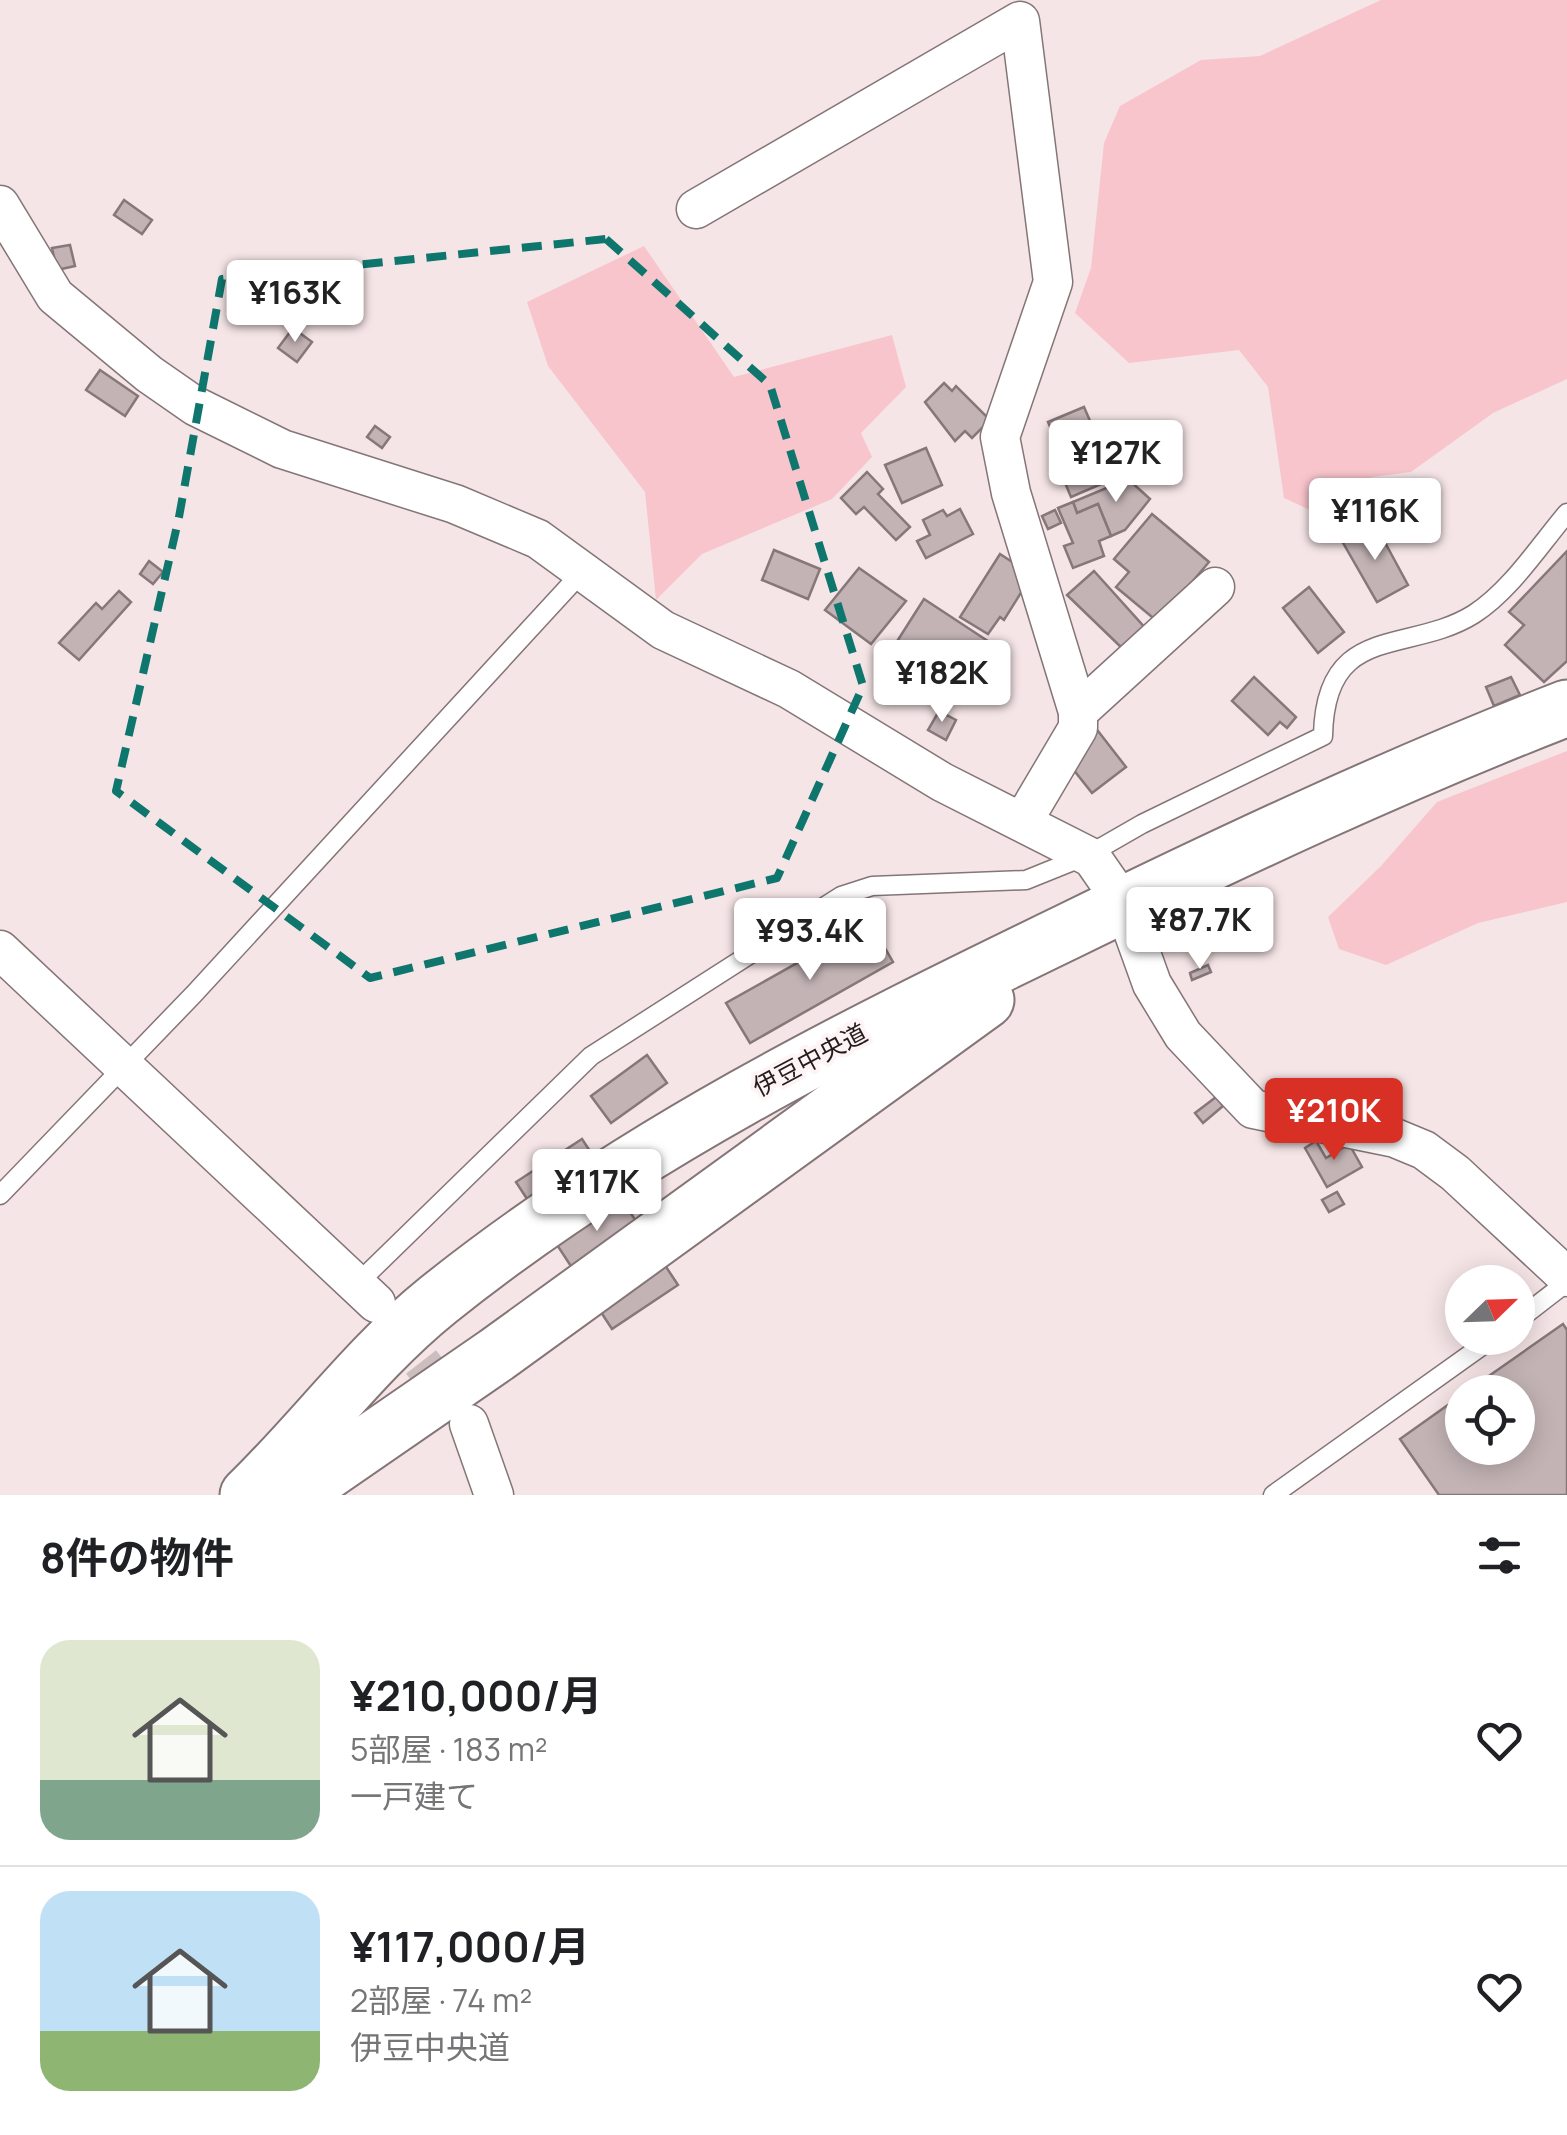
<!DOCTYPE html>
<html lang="ja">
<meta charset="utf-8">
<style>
:root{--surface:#fff;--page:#f6f6f6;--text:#202124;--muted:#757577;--line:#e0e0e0;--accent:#d93025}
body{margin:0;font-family:Manrope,"Noto Sans JP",sans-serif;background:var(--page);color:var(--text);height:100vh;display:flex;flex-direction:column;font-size:38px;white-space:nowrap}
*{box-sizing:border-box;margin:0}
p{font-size:32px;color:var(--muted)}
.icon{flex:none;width:55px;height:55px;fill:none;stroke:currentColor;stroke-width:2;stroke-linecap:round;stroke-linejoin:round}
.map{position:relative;height:1495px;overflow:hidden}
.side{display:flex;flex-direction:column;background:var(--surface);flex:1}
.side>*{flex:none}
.needle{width:65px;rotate:67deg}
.tools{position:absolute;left:1445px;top:1265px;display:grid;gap:20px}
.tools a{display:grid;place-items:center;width:90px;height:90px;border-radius:50%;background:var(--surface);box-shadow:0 5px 25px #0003;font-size:50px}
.price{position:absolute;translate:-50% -85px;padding:0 22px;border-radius:10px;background:#fff;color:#222;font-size:32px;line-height:65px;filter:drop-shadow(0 2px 5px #0008)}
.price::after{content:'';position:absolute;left:50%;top:60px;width:30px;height:22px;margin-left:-15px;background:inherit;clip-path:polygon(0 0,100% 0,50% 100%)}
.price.selected{background:var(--accent);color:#fff}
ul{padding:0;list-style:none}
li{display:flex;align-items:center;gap:30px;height:250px;padding:0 40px}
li+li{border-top:2px solid var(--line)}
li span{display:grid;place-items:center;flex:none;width:280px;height:200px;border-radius:30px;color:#555}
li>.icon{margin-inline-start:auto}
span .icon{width:120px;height:120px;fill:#fffc;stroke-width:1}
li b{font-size:42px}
h2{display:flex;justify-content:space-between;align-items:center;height:120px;padding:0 40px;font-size:42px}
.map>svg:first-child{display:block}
.green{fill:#f8c5cc}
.building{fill:#c3b3b5;stroke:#867779;stroke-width:2.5}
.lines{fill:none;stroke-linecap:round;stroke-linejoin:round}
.minor-tunnel{stroke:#ccbdbe;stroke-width:38;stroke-dasharray:38 19;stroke-linecap:butt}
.service-casing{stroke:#847577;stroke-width:21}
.minor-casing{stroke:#847577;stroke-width:41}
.motorway-casing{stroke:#847577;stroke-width:59}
.service{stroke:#fff;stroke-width:18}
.minor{stroke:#fff;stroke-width:38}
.motorway{stroke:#fff;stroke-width:55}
.marked{fill:none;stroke:#0f766e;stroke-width:8;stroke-dasharray:20 12;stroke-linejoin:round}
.labels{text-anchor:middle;stroke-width:8;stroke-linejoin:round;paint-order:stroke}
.street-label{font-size:25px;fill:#221c1c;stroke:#fef4f5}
</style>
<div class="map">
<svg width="1567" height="1495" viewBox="0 0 1567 1495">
<rect width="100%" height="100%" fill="#f6e5e6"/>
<g class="green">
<polygon points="1381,0 1567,0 1567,379 1493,413 1411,472 1372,477 1323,516 1284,498 1268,387 1239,350 1129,363 1075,313 1091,268 1104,143 1120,106 1201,60 1260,56"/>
<polygon points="644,246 734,377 892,335 906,387 861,433 872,457 832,499 702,554 656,600 645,492 548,366 527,302"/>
<polygon points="1567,751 1567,902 1478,923 1386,965 1339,949 1328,917 1381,866 1437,802"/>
</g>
<g class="building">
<polygon points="124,200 152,220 142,234 114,215"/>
<polygon points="70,245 75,266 57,270 52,248"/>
<polygon points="293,328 312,342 297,362 278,348"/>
<polygon points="100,370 138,396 125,416 86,390"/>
<polygon points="944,383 952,391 956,386 990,420 972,438 965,431 955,441 925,402"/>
<polygon points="1084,407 1097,437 1106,434 1117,459 1108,463 1115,478 1071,497 1056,461 1063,457 1048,422"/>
<polygon points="375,426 390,437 382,448 367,437"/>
<polygon points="926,448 942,485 902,503 885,465"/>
<polygon points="867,472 883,489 878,494 910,527 896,540 864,507 856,514 841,498"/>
<polygon points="1128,479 1150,499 1125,530 1111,536 1098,504 1077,513 1073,502"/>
<polygon points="1073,502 1077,513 1098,504 1111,536 1099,541 1104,556 1073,568 1064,546 1073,543 1058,508"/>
<polygon points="960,509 973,534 926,558 917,541 930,535 923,520 943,510 947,516"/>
<polygon points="1055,510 1061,523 1048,529 1042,516"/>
<polygon points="1152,514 1209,562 1158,622 1116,587 1129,572 1114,559"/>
<polygon points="1375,524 1408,585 1377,602 1342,541"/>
<polygon points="774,550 820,569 808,599 762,580"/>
<polygon points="1567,551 1567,661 1544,682 1505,645 1524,625 1509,612"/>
<polygon points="1000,554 1032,575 1004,620 1000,617 988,634 960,617"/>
<polygon points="149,561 163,572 153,584 140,574"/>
<polygon points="859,568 906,601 871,644 825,610"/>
<polygon points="1094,571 1147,630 1124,650 1067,595"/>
<polygon points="1309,587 1344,632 1318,653 1283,608"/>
<polygon points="119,591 131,602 79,660 59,643 96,603 102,609"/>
<polygon points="924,599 1000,649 973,691 964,684 948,708 882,665"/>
<polygon points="1254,677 1296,717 1287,728 1280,722 1268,735 1232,701"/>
<polygon points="1511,677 1520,695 1494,706 1486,687"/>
<polygon points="939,711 956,720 946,740 928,730"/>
<polygon points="1098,731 1126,767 1092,793 1069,764 1078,747"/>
<polygon points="870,922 893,962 750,1043 726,1003"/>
<polygon points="1208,965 1211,972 1192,980 1190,973"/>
<polygon points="647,1055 667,1083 611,1123 591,1096"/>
<polygon points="1216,1097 1223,1106 1203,1123 1195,1113"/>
<polygon points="582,1139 678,1285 612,1329 516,1182"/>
<polygon points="1316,1141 1326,1158 1349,1144 1362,1167 1327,1187 1305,1148"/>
<polygon points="1337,1192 1344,1204 1329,1212 1322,1200"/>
<polygon points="1563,1324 1567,1330 1567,1495 1439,1495 1400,1439 1462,1395 1462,1448 1518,1448 1518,1392 1466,1392"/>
</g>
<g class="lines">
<polyline class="minor-tunnel" points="386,1317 457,1408"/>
<defs>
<g id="service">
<polyline points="0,1195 194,994 583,571"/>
<path d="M 358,1283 L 591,1056 L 841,896 L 872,886 L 1026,880 L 1088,855 L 1142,824 L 1323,736 C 1325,621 1409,655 1474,614 C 1511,590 1539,546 1567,513"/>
<polyline points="1518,1320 1567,1282"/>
<polyline points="1273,1495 1493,1338"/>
</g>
<g id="minor">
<polyline points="0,205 55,296 149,374 195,406 282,449 455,504 538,539 663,630 789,689 942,782 1092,858 1110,884"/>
<polyline points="696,209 1020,21 1053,282 1000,437 1011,493 1078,712 1078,728 1023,821"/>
<polyline points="1078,712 1215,587"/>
<polyline points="1134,934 1152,984 1183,1035 1253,1109 1395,1138 1424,1150 1455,1173 1567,1277"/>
<polyline points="0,950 376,1303"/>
<polyline points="469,1424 494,1495"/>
</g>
<g id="motorway">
<path d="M 248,1495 C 313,1432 367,1357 438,1300 C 631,1145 848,1038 1069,931 C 1233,851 1397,774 1567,708"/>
<polyline points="293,1495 496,1355 986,1000"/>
</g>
</defs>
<use href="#service" class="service-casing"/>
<use href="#minor" class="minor-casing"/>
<use href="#motorway" class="motorway-casing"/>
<use href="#service" class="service"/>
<use href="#minor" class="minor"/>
<use href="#motorway" class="motorway"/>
</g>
<path class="marked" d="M 606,239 L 770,385 L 863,686 L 777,878 L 370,978 L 116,791 L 179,517 L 222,279 Z"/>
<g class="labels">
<g class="street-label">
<text transform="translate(810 1060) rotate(-28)" y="9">伊豆中央道</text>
</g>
</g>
</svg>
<div class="tools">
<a><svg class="needle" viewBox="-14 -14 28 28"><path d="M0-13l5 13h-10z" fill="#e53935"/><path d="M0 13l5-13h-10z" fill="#757577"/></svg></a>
<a><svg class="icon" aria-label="locate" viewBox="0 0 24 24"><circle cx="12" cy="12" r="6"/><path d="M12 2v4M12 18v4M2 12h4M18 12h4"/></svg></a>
</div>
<b class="price" style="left:295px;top:345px">¥163K</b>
<b class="price" style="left:1116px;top:505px">¥127K</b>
<b class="price" style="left:1375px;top:563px">¥116K</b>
<b class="price" style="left:942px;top:725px">¥182K</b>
<b class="price" style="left:1200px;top:972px">¥87.7K</b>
<b class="price" style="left:810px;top:983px">¥93.4K</b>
<b class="price selected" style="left:1334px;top:1163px">¥210K</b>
<b class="price" style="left:597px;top:1234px">¥117K</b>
</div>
<section class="side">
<h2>8件の物件<svg class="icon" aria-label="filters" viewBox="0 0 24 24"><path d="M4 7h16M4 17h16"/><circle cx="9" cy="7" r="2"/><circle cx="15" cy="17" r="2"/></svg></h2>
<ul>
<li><span style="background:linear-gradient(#dfe7d0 70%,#7fa58c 0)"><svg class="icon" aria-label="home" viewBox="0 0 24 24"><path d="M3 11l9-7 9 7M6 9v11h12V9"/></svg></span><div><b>¥210,000/月</b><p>5部屋 · 183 m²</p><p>一戸建て</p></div><svg class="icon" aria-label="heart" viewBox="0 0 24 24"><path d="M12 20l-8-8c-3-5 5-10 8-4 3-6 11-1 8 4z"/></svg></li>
<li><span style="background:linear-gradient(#bfe0f5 70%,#8fb573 0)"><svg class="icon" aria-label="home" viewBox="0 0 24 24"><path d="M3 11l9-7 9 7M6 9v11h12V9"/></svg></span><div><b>¥117,000/月</b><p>2部屋 · 74 m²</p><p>伊豆中央道</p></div><svg class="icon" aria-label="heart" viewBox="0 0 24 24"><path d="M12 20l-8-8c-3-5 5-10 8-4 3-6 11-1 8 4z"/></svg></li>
</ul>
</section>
